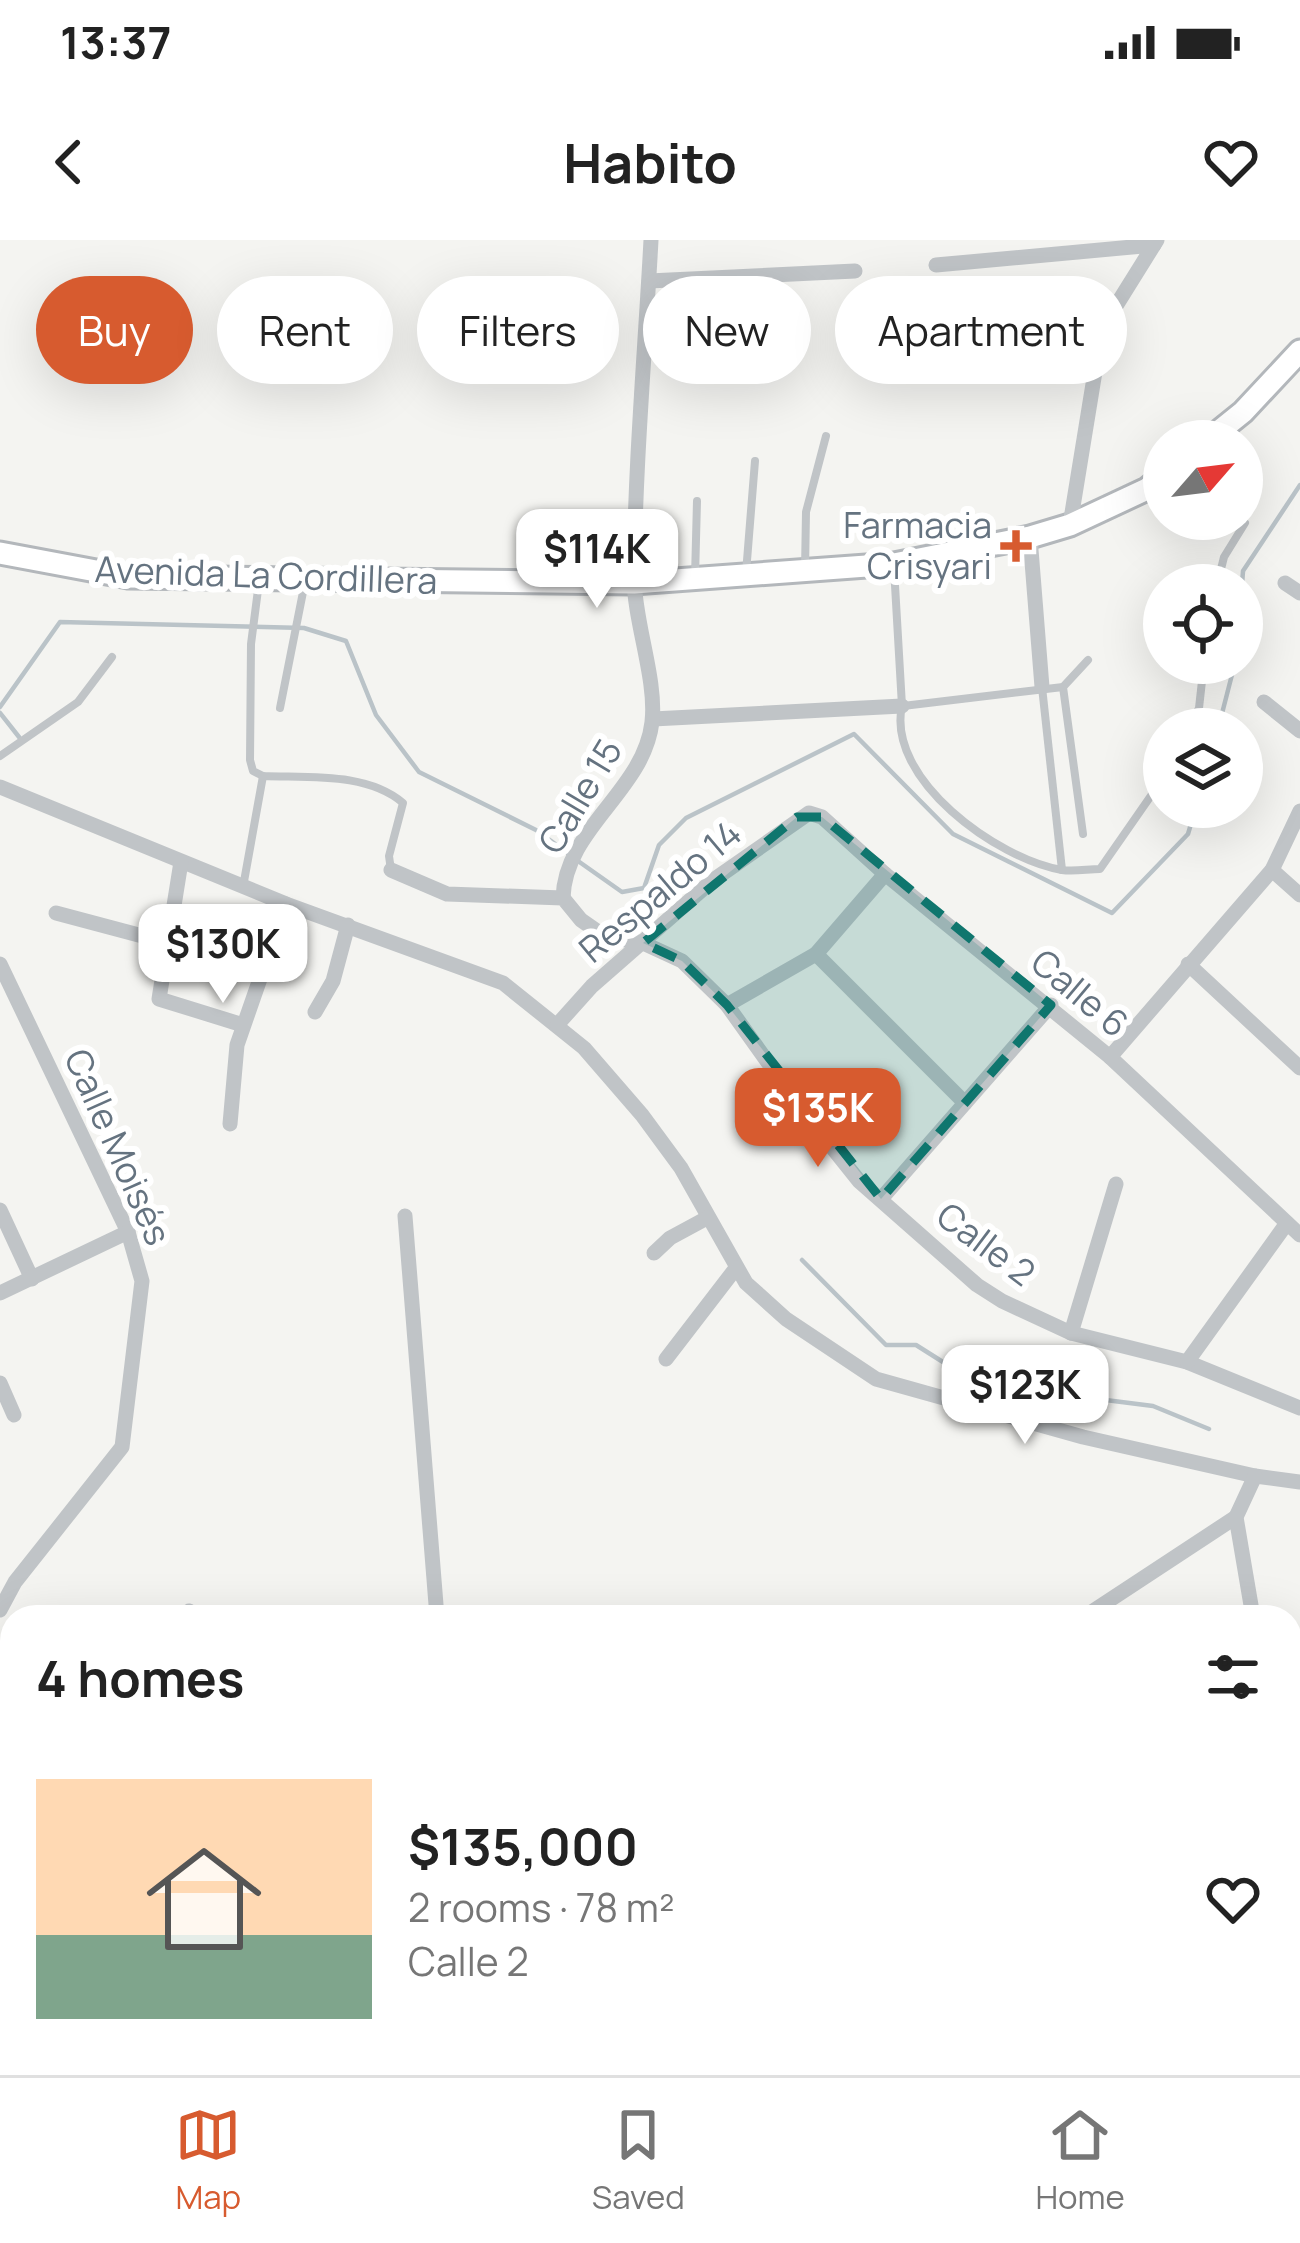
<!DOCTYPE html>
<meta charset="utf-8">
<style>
:root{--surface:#fff;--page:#f6f6f6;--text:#222;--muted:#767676;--line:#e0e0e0;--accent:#d75b2f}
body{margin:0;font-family:Manrope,sans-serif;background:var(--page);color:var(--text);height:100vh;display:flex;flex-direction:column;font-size:45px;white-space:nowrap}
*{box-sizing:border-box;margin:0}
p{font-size:39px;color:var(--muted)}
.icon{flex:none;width:66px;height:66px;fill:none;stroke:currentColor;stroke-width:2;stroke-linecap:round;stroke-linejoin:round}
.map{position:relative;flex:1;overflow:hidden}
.side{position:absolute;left:0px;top:1365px;width:1302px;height:471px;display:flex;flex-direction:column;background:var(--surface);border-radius:36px 36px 0 0;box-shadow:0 12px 48px #0002}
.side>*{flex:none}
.hud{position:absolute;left:36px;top:36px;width:1230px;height:108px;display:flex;gap:24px}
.needle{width:78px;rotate:62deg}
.tools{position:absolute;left:1143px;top:180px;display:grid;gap:24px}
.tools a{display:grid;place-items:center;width:120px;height:120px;border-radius:50%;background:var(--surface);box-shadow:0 12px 48px #0002;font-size:60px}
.price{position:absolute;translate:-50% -102px;padding:0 27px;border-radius:24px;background:#fff;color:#222;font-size:39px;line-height:78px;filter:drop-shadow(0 3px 6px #0008)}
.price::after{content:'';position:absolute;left:50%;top:72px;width:36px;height:27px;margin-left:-18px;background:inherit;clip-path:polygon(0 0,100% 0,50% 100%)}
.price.selected{background:var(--accent);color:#fff}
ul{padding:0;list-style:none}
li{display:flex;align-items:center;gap:36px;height:300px;padding:0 36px}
li span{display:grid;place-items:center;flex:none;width:336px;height:240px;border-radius:0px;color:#555}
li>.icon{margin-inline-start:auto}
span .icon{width:144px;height:144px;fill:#fffc;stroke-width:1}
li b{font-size:51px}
h2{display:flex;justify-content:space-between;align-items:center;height:144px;padding:0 36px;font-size:51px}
.pill{padding:0 42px;border-radius:54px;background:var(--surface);box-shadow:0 12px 48px #0002;font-size:42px;line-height:108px}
.pill.selected{background:var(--accent);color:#fff}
.status{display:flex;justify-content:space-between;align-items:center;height:84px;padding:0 60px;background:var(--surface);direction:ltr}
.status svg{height:33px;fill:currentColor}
header{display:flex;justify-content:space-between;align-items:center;height:156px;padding:0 36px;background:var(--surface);font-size:54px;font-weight:700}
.menu{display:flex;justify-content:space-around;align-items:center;height:168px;border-top:3px solid var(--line);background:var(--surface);font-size:33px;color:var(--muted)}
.menu a{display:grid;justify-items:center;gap:6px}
.menu .selected{color:var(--accent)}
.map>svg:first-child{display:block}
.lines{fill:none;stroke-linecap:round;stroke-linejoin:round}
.stream{stroke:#bac3c8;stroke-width:4.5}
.secondary-casing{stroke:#b3b7bb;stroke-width:27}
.lane{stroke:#c0c4c7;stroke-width:8}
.street{stroke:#c0c4c7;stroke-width:15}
.secondary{stroke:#fff;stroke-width:21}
.marked{fill:#0f766e;fill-opacity:0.2;stroke:#0f766e;stroke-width:9;stroke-dasharray:24 15;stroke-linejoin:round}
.poi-dot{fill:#d75b2f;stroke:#fff;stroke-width:4.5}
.labels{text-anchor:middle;stroke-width:12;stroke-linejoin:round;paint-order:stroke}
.poi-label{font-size:36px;fill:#657380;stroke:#fff;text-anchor:end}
.street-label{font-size:36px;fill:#657380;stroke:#fff}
</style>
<div class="status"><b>13:37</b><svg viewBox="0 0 49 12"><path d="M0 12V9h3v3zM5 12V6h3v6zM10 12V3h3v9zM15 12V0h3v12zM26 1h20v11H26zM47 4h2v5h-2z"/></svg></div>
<header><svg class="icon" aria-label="back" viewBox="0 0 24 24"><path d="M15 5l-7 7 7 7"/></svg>Habito<svg class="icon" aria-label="heart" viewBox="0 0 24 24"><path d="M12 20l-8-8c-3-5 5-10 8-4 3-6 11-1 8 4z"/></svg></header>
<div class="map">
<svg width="1300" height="1835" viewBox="0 0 1300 1835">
<rect width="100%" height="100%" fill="#f4f4f1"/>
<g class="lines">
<g class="stream">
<polyline points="1242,345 1243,331 1300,245"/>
<polyline points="0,467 60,382 304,388 346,401 376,475 419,532 536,590 569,614"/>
<polyline points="0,473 19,497"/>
<polyline points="1218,489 1235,423"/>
<polyline points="578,621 622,652 644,648 659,605 686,578 854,494 953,594 1112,673 1188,594 1196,567"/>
<polyline points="802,1020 886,1105 916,1105 954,1129 1016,1137 1082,1157 1153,1166 1209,1189"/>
</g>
<defs>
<g id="secondary">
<polyline points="1207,201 1243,172 1300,111"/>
<polyline points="0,313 128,337 634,343 894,324 1030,297 1070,285 1147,249 1164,235"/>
<polyline points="0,1700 12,1703"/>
<polyline points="370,1824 387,1835"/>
</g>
</defs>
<use href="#secondary" class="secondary-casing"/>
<g class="lane">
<path d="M 894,328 L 902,466 C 886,539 997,619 1062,630 C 1074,632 1088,629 1100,629 L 1164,537"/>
<polyline points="805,330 806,272 826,196"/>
<polyline points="746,333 755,221"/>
<polyline points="695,338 697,261"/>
<path d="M 259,342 L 251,404 L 250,520 L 253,531 L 263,536 C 308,538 367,532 403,563 L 389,616 L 391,630"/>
<polyline points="1217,345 1224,317 1245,283"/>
<polyline points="1042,447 1062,630"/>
<polyline points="903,466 1063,447"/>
<polyline points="280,468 305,342"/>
<polyline points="1188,489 1199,468 1204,423"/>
<polyline points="0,516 78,462 112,417"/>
<polyline points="1083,594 1063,447 1088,420"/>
<polyline points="243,647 263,536"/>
<polyline points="1290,1608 1300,1627"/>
</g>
<g class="street">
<polyline points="936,25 1154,5"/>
<polyline points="649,41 855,31"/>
<polyline points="1070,285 1100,101 1109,77 1157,0"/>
<polyline points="1030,297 1042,447"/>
<polyline points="1285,343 1300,353"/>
<polyline points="1264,462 1300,491"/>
<polyline points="653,479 902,466"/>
<polyline points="0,547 286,664 503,743 584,808 642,875 681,928 746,1043 786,1079 876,1139 1083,1197 1255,1236 1300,1242"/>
<polyline points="181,622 159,759 243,785"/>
<polyline points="391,630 447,654 563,658 581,680 604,696 643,703 682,721 727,765 799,866 859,941 977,1045 1002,1061 1071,1093 1187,1122 1300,1168"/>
<polyline points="1272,630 1300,655"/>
<path d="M 563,658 C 565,588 644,551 652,482 C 657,440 634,381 634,337 C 635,225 645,112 651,0"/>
<polyline points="56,673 165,702"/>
<polyline points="816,714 965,863"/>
<polyline points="0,724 128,992 142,1041 122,1207 15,1342 0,1370"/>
<polyline points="1188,724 1300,828"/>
<polyline points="727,765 816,714 885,634"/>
<polyline points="315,772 333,741 348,685"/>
<polyline points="557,785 592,746 712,641 809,573 822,577 885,634 1110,817 1300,995"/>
<polyline points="1110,817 1272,630 1300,571"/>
<polyline points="230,884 237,805 286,664"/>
<polyline points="881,959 1051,765"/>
<polyline points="0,970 32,1039"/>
<polyline points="405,976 437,1377"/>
<polyline points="654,1013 670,998 707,978"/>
<polyline points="0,1053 128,992"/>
<polyline points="1071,1093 1116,944"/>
<polyline points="666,1119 736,1028"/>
<polyline points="1187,1122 1287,983"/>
<polyline points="0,1143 14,1175"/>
<polyline points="188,1377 189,1371"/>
<polyline points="1084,1377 1236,1277"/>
<polyline points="1253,1377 1236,1277 1255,1236"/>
<polyline points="449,1835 457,1824"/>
<polyline points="898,1835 902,1824"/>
</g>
<use href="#secondary" class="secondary"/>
</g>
<path class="marked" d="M 797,577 L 822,577 L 1051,765 L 881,959 L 727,765 L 682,721 L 643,703 Z"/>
<path class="poi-dot" d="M1010 288h12v12h12v12h-12v12h-12v-12h-12v-12h12z"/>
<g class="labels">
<g class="poi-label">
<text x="992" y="298">Farmacia<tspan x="992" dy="41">Crisyari</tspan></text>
</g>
<g class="street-label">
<text transform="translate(266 335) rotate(2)" y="13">Avenida La Cordillera</text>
<text transform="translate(580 556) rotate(-59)" y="13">Calle 15</text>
<text transform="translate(660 651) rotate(-40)" y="13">Respaldo 14</text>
<text transform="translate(1080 753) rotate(40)" y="13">Calle 6</text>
<text transform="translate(118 907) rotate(66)" y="13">Calle Moisés</text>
<text transform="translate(986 1004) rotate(37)" y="13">Calle 2</text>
</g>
</g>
</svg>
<div class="tools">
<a><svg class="needle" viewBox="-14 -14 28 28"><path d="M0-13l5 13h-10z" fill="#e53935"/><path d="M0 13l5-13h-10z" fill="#767676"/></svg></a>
<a><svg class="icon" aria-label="locate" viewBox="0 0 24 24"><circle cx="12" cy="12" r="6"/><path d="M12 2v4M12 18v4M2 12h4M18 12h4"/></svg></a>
<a><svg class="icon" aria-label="layers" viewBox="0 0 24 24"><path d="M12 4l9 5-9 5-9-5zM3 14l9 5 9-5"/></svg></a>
</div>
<b class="price" style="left:597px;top:371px">$114K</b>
<b class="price" style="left:223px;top:766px">$130K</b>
<b class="price selected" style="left:818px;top:930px">$135K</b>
<b class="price" style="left:1025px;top:1207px">$123K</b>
<div class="hud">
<a class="pill selected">Buy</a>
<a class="pill">Rent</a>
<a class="pill">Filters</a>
<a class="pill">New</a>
<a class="pill">Apartment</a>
</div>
<section class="side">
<h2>4 homes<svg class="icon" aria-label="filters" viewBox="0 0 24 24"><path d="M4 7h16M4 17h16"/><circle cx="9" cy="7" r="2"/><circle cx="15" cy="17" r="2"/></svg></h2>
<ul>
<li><span style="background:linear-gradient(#ffd9b3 65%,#7fa58c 0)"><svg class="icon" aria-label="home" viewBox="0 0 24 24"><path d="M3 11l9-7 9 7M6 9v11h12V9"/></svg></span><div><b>$135,000</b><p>2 rooms · 78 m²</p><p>Calle 2</p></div><svg class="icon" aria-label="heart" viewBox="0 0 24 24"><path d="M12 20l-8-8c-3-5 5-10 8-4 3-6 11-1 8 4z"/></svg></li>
</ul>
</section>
</div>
<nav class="menu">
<a class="selected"><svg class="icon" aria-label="map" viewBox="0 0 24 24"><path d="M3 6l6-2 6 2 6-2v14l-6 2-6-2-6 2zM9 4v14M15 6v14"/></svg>Map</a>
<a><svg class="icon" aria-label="saved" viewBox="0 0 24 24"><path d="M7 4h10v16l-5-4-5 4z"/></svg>Saved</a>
<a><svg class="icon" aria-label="home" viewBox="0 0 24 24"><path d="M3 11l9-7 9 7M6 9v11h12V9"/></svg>Home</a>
</nav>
